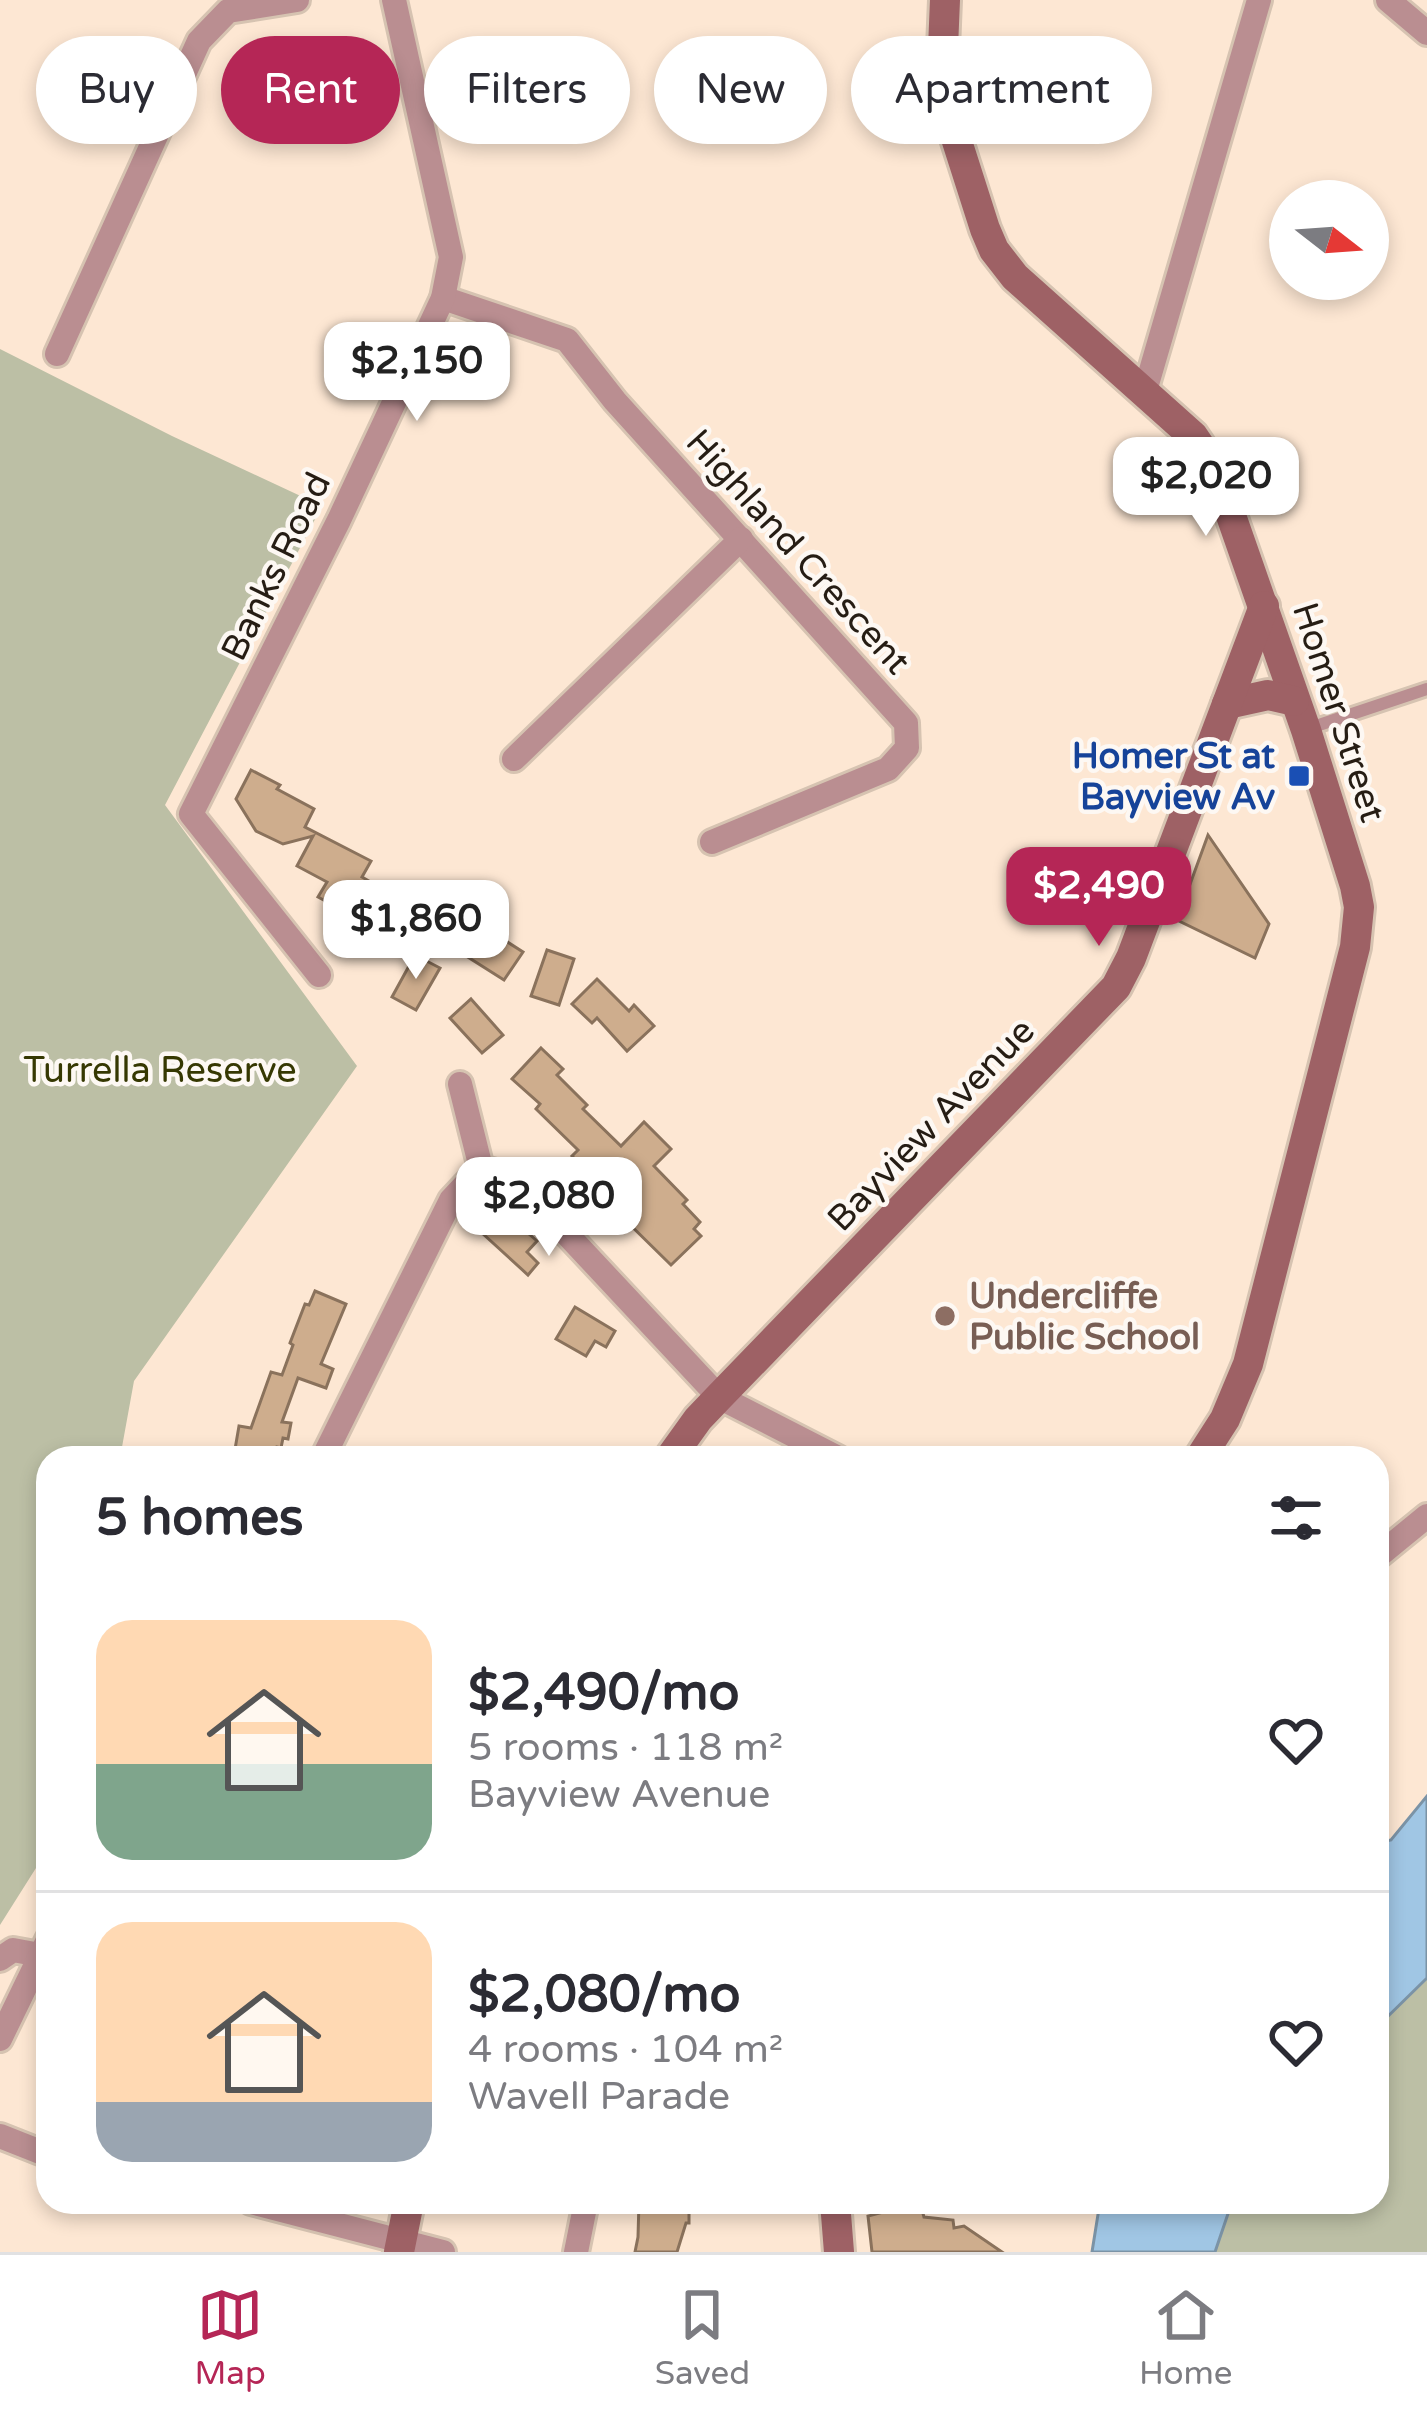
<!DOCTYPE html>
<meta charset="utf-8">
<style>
:root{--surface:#fff;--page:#f2f2f3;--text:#2b2b33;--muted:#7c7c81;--line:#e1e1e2;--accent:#b52656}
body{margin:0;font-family:"Varela Round",sans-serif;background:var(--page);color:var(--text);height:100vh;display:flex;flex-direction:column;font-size:45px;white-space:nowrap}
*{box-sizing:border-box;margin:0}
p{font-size:39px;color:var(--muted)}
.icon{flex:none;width:66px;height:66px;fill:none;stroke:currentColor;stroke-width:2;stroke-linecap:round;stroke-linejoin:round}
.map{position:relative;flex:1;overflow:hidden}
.drawer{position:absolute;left:36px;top:1446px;width:1353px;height:768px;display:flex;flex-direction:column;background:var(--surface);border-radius:36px;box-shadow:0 6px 18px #0003}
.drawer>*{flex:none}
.hud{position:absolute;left:36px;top:36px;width:1356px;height:108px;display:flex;gap:24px}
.needle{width:78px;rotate:107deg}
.controls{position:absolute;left:1269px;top:180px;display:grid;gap:24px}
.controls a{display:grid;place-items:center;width:120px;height:120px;border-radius:50%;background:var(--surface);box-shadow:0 6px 18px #0003;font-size:60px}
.price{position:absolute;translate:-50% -102px;padding:0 27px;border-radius:24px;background:#fff;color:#222;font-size:39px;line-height:78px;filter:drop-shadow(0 3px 6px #0008)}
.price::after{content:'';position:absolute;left:50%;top:72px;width:36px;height:27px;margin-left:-18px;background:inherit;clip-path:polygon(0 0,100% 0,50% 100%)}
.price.active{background:var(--accent);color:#fff}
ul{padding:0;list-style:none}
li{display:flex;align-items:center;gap:36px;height:300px;padding:0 60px}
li+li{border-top:3px solid var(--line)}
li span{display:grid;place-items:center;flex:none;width:336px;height:240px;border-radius:36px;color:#555}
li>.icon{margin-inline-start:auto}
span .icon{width:144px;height:144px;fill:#fffc;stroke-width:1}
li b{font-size:51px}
h2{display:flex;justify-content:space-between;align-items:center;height:144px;padding:0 60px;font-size:51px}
.tag{padding:0 42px;border-radius:54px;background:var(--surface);box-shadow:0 6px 18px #0003;font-size:42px;line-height:108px}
.tag.active{background:var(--accent);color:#fff}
.dock{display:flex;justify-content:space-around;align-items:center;height:168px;border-top:3px solid var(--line);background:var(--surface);font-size:33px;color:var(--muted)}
.dock a{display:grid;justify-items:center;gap:6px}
.dock .active{color:var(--accent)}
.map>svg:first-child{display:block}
.green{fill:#bcbfa5}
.water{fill:#a0c6e4;stroke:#7b93a6;stroke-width:3}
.building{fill:#cead8d;stroke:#8a725c;stroke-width:3}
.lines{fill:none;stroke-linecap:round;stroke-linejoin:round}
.lane-casing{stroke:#d6c3b1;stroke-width:18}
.street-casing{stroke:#d6c3b1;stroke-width:30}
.secondary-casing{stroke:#d6c3b1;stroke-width:36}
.lane{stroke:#ba8e91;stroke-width:12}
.street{stroke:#ba8e91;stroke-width:24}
.secondary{stroke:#9e6165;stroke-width:30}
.transit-dot{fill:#1a4fb4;stroke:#fdf8f3;stroke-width:4.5}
.education-dot{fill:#8d6e63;stroke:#fdf8f3;stroke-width:4.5}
.labels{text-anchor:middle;stroke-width:9;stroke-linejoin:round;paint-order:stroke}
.street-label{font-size:36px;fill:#261d14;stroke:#fdf8f3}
.transit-label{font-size:36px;font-weight:bold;fill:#164399;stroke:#fdf8f3;text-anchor:end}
.park-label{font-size:36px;fill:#363802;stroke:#fdf8f3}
.education-label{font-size:36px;font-weight:bold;fill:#785e54;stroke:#fdf8f3;text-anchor:start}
</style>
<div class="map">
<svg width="1427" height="2252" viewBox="0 0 1427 2252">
<rect width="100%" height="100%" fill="#fde7d3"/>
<g class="green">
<polygon points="0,349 172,436 322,506 165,805 357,1066 134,1381 120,1458 48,1458 48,1849 0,1925"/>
<polygon points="1427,1978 1427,2252 1215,2252 1232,2202 1377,2202 1377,2027"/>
</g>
<g class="water">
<polygon points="1427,1796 1427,1978 1377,2027 1377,1843 1391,1840"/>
<polygon points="1100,2202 1232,2202 1215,2252 1092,2252"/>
</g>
<g class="building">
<polygon points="251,770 280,785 277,789 314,809 305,827 371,861 362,877 393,895 377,925 346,908 344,911 318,897 327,882 297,866 313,836 283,844 256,831 236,799"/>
<polygon points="1208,835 1269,924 1255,958 1177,920"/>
<polygon points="481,925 523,952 504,980 463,954"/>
<polygon points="547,950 574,959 559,1005 531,996"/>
<polygon points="415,955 440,968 416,1010 392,997"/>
<polygon points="597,979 629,1011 634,1005 654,1026 627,1051 597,1018 592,1023 572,1004"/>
<polygon points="471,999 503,1035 482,1053 450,1018"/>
<polygon points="541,1048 563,1069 557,1075 587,1105 583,1109 621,1146 644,1122 671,1149 654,1166 687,1200 683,1204 700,1222 694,1229 701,1236 671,1265 616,1211 625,1202 594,1171 591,1175 572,1156 578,1150 536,1109 540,1104 512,1079"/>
<polygon points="503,1211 537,1241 527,1252 538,1263 528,1275 482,1233"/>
<polygon points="315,1291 346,1304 321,1364 333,1369 326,1388 298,1378 282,1422 291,1423 288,1439 283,1438 281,1448 277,1447 275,1458 234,1455 239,1426 251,1428 271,1372 282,1375 293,1345 290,1343 305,1304 309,1305"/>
<polygon points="575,1307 615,1331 606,1347 595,1341 586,1356 556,1339"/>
<polygon points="639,2202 689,2202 689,2223 686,2223 677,2252 635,2252 638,2237"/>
<polygon points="910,2205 912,2212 922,2210 924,2217 953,2220 954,2228 964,2226 1002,2252 872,2252 868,2216"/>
</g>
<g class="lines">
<defs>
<polyline id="lane" points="1307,729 1427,689"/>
<g id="street">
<polyline points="1388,0 1427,33"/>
<polyline points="443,298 567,340 615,401 906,723 907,748 888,769 712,842"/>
<polyline points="57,354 199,41 228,11 297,0"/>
<polyline points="1145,391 1259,0"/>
<polyline points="514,759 741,539"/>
<polyline points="319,975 191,814 339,520 443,298 451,257 394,0"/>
<polyline points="460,1084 481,1168 499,1173 548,1214 719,1397 838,1458"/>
<polyline points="323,1458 451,1200 481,1168"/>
<polyline points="1377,1557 1427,1516"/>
<polyline points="0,1959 13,1950 40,1955"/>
<polyline points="0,2039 48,1940"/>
<polyline points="0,2136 48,2155"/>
<polyline points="251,2202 443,2252"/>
<polyline points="576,2252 586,2202"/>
</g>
<g id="secondary">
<polyline points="945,0 942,72 947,110 985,229 994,250 1015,277 1193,436 1214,467 1306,730 1355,886 1359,907 1355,947 1248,1364 1225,1419 1200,1458"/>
<polyline points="1227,704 1268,695 1294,701"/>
<polyline points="670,1458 698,1419 719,1397 1116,987 1131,958 1264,606"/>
<polyline points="835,2202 839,2252"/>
<polyline points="399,2252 409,2202"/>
</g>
</defs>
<use href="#lane" class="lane-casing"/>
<use href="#street" class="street-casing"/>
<use href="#secondary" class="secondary-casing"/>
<use href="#lane" class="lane"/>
<use href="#street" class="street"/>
<use href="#secondary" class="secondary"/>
</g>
<rect class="transit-dot" x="1287" y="764" width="24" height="24" rx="6"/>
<circle class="education-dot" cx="945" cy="1316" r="12"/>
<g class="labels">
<g class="street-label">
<text transform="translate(799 551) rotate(48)" y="13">Highland Crescent</text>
<text transform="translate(275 566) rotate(-64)" y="13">Banks Road</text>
<text transform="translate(1340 712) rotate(72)" y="13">Homer Street</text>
<text transform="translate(930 1124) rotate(-46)" y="13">Bayview Avenue</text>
</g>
<g class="transit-label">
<text x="1275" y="768">Homer St at<tspan x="1275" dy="41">Bayview Av</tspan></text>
</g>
<g class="park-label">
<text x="160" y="1082">Turrella Reserve</text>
</g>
<g class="education-label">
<text x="969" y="1308">Undercliffe<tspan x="969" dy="41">Public School</tspan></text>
</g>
</g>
</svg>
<div class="controls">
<a><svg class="needle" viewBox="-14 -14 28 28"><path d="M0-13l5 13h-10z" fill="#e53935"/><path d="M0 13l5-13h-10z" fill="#7c7c81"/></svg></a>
</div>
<b class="price" style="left:417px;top:424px">$2,150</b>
<b class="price" style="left:1206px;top:539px">$2,020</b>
<b class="price active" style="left:1099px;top:949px">$2,490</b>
<b class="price" style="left:416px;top:982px">$1,860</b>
<b class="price" style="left:549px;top:1259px">$2,080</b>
<div class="hud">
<a class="tag">Buy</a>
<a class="tag active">Rent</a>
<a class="tag">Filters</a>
<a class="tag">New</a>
<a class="tag">Apartment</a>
</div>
<section class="drawer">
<h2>5 homes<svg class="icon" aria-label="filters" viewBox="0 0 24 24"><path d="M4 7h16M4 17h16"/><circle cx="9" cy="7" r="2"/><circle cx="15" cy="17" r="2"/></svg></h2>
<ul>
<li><span style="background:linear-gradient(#ffd9b3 60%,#7fa58c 0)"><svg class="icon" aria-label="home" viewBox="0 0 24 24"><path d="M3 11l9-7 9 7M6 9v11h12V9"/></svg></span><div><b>$2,490/mo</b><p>5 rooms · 118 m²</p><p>Bayview Avenue</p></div><svg class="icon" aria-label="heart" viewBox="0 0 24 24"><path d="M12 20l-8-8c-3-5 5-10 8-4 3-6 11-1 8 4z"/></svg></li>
<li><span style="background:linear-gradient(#ffd9b3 75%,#9aa5b1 0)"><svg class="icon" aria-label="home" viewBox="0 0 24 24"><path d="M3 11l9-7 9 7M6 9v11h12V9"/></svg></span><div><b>$2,080/mo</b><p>4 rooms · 104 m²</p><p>Wavell Parade</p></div><svg class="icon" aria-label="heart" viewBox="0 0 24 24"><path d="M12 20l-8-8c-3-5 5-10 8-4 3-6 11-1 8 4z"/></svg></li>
</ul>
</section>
</div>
<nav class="dock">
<a class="active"><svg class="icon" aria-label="map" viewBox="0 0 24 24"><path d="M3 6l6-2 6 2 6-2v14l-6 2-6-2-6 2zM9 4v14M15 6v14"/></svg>Map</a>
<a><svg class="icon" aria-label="saved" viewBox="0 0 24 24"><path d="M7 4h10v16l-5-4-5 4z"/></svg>Saved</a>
<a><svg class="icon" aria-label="home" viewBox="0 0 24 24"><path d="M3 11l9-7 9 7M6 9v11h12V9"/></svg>Home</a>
</nav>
